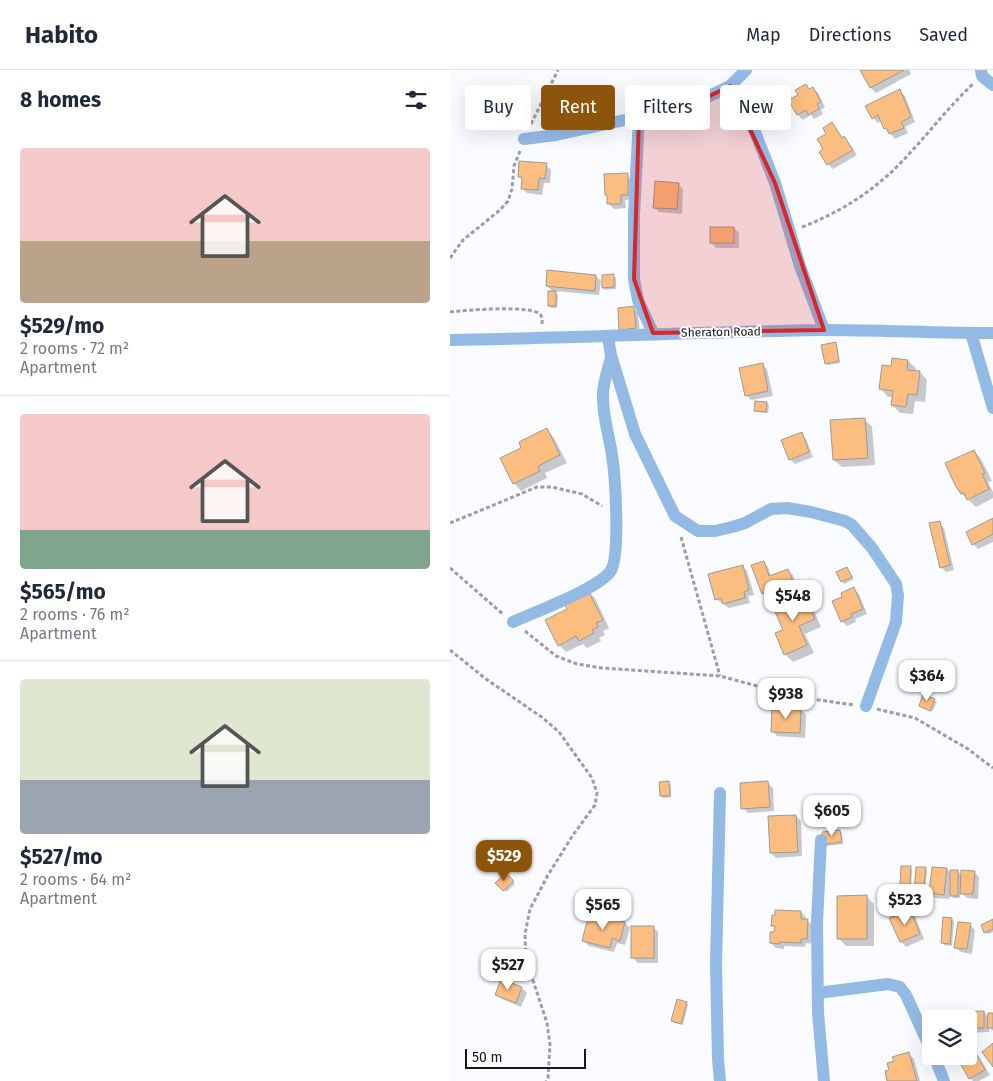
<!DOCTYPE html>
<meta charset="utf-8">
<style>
:root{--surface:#fff;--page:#f6f6f7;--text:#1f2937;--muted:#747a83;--line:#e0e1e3;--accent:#8d540b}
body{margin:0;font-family:"Fira Sans",sans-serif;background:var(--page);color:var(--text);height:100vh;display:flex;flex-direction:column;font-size:19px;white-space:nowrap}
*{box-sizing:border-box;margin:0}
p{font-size:16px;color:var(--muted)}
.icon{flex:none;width:28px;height:28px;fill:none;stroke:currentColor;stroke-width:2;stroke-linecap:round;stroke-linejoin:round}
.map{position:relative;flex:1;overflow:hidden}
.panel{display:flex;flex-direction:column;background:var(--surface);width:450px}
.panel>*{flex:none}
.guide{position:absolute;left:15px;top:15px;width:452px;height:45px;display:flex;gap:10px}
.fabs{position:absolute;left:472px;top:940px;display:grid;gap:10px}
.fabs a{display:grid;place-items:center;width:55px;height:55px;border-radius:5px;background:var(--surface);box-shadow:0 5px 20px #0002;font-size:25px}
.scale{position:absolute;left:15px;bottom:12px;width:121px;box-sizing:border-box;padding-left:5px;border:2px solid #161719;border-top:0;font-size:14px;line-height:18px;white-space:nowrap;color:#161719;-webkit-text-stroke:4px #fff;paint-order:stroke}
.price{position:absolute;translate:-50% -42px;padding:0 11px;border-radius:10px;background:#fff;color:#222;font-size:16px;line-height:32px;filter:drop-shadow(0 1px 2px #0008)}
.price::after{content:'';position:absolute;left:50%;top:30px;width:15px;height:11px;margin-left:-8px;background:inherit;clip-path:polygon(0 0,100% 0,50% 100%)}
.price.current{background:var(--accent);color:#fff}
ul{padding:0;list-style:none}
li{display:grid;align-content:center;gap:10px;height:265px;padding:0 20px}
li+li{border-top:1px solid var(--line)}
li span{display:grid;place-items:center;height:155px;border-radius:5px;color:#555}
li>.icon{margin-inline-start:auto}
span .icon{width:90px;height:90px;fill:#fffc;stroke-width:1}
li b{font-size:21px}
h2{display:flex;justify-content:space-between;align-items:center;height:60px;padding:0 20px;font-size:21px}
.tag{padding:0 18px;border-radius:5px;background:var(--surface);box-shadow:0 5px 20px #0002;font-size:18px;line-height:45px}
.tag.current{background:var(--accent);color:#fff}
header{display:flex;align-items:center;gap:30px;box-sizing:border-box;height:70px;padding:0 25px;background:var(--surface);border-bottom:1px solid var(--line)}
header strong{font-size:24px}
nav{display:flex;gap:28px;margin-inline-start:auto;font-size:18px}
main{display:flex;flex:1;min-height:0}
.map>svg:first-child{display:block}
.shadow{fill:#0003}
.building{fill:#fbbd80;stroke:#9e9a96}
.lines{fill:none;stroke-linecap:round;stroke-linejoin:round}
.path{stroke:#9d9ea1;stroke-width:3;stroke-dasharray:4 2.5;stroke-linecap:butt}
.street{stroke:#93bae5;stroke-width:12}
.marked{fill:#d62828;fill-opacity:0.2;stroke:#d62828;stroke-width:4;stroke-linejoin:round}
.labels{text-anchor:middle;stroke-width:4;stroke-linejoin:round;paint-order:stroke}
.street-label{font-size:12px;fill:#161719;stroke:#fff}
</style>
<header>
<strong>Habito</strong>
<nav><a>Map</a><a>Directions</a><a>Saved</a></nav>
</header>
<main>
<section class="panel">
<h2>8 homes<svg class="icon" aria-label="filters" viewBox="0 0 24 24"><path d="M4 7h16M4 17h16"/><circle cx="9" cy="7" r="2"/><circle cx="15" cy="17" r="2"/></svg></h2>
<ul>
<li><span style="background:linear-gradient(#f6c9c9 60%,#b9a48a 0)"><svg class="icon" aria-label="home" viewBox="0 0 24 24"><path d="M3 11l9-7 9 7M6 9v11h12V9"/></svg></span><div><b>$529/mo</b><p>2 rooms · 72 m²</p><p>Apartment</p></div></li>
<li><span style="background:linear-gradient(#f6c9c9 75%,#7fa58c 0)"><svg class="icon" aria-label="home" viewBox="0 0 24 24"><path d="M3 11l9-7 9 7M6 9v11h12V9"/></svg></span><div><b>$565/mo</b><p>2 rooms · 76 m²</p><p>Apartment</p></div></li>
<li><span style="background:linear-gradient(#dfe7d0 65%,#9aa5b1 0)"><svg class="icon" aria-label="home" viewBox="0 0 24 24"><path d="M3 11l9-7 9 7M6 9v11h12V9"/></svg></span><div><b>$527/mo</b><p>2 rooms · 64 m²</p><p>Apartment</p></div></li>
</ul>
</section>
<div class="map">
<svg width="543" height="1011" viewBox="0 0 543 1011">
<rect width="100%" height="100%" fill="#f9fbfe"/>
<g class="shadow">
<polygon points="411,0 459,0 461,4 426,23 421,18"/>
<polygon points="356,16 360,20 363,18 368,23 375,37 371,40 373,44 364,49 361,45 353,50 348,45 340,31 349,26"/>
<polygon points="450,21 455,26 465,52 455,57 458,63 445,69 435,58 432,51 428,53 423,48"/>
<polygon points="382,54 393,68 399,73 407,85 383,99 378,94 374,80"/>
<polygon points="96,95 101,100 100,113 94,113 92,125 77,123 72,118 73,110 69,106"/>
<polygon points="177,105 182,110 183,129 175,130 176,138 164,139 159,134 158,127 156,124"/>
<polygon points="228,114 233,119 232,144 209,142 204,137"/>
<polygon points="284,158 289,163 289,178 266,178 261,173"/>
<polygon points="146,206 151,211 149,225 104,221 108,225 107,238 101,238 99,235 103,222 97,216"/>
<polygon points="163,206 166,208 166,219 155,220 153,217"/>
<polygon points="183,238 188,243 190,263 176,264"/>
<polygon points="385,273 387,276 390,293 378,295 376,293"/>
<polygon points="458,291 466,298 465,302 470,302 477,310 475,332 465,331 463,344 450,343 442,335 443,327 438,327 431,319 442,298"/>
<polygon points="312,294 317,299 323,326 301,330 296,325"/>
<polygon points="317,333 319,335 318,343 307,342 305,340"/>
<polygon points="414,349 422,357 425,395 392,397 384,390"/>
<polygon points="97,360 104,368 117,393 95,403 97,408 71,421 64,413 73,378"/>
<polygon points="351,364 356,369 363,387 345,394 340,389"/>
<polygon points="524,381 531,389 542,411 538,412 543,422 543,428 526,437 512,424"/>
<polygon points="543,450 543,472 528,479 523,474"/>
<polygon points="489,453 494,458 504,500 496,502 491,497"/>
<polygon points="313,492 318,497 321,506 338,500 343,505 347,517 318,528 313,523"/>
<polygon points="292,496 297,501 304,525 298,526 300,533 279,538 266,529"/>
<polygon points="397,498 404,509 394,514 388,503"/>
<polygon points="404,519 409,524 417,544 405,549 406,552 397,556 392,551 394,527"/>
<polygon points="137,520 145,528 159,558 153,561 155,565 149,568 151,571 137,578 133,574 116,582 109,575 119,540"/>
<polygon points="352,523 360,531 371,557 355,564 364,583 343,592 335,584 335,560"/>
<polygon points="484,630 487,632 482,642 470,636"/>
<polygon points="351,640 356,645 355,668 327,666 322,661"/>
<polygon points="218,713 221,715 221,727 213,728 211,726"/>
<polygon points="318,713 323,718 324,741 298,743 293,738"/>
<polygon points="346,746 351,751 352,786 326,788 321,783"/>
<polygon points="390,761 392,763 393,774 377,776 375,774"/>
<polygon points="460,798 462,800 461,817 454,816 452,814"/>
<polygon points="475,799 477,801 475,825 467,825 465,822"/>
<polygon points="497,799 501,804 508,801 512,806 524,802 529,807 528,829 517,828 510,822 510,828 503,828 500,824 499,829 485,828 480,823"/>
<polygon points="56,804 65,814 56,822 47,813"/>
<polygon points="416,826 424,834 424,876 396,876 389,869"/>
<polygon points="460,841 465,846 474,869 456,877 451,872 441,849"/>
<polygon points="351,842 356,847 355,850 363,855 362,874 356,873 355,877 334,876 334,879 326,878 321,873 326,859 323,856"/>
<polygon points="502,849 504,852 502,876 494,875 492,873"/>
<polygon points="543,851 543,862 538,864 535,862"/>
<polygon points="175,853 180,858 175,875 167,873 164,882 139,876 134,871"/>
<polygon points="520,855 525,860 522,884 511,882 505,877"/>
<polygon points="203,857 208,862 208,893 188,893 183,888"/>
<polygon points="72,918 77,923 71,937 52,929 46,924"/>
<polygon points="236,933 238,935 233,955 225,953 222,951"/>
<polygon points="534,942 539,947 543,944 543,961 539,957 539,962 519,963 519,949"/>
<polygon points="524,982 529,987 540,1005 529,1011 523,1011 520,1008 510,991"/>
<polygon points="459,984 464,989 470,1011 439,1011 440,1001 445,992"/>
</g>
<g class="building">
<polygon points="410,0 454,0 420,18"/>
<polygon points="356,14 359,19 363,17 371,32 367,34 369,39 358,45 356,40 347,45 338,30 348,25 345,20"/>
<polygon points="450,19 461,47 451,52 454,58 439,64 436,58 434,59 428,45 422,49 415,36"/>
<polygon points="382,52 392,68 394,66 403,80 377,95 369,82 373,79 367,69 376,64 373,58"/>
<polygon points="69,91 97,93 95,109 89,108 88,120 71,119 72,107 68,107"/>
<polygon points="178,103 178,125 171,125 171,134 157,134 157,125 155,125 154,104"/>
<polygon points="205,111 229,113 227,139 203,138"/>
<rect x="260" y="157" width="24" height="16"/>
<polygon points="97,200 146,205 145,221 96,216"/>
<polygon points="164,204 164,217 152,218 152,205"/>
<rect x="98" y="221" width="8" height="15"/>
<polygon points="184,236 186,258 169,260 168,238"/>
<polygon points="386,272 389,291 375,294 371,275"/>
<polygon points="442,288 458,290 457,300 470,301 467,325 458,324 456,337 441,335 443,321 429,319 432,295 441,296"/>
<polygon points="313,293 318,321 295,326 289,298"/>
<polygon points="305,331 317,332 316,342 304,341"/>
<polygon points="415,348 418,388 383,390 380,350"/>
<polygon points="97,358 110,385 88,396 90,401 63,414 50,388 71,378 69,372"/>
<polygon points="352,362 359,382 339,390 331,370"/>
<polygon points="524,380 535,403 532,404 539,419 517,430 514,423 511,424 505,415 495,393"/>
<polygon points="543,448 543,464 522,475 516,462"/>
<polygon points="490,451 500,495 490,498 479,453"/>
<polygon points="314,491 319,506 338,499 343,512 312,524 301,495"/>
<polygon points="293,495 299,520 294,522 295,528 273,534 271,528 265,530 258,504"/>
<polygon points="397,497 402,507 391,512 386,502"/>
<polygon points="404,517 413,539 401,544 402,547 391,552 382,531 392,527 391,523"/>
<polygon points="137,519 153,550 146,553 148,557 142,560 144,563 129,571 126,566 108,576 95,550 117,539 113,531"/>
<polygon points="353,522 365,549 349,556 357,575 334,585 325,563 333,560 322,535"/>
<polygon points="473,624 485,629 480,641 469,636"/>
<polygon points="322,637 351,639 350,663 321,662"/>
<polygon points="219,711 220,726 210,726 209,712"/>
<polygon points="318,711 320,737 291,739 290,713"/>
<polygon points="346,745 348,782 320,783 318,746"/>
<polygon points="390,760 392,772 374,774 372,762"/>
<polygon points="451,796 461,796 460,815 450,815"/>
<polygon points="466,797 476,797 473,824 464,823"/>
<polygon points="482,797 497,798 494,825 479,823"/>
<rect x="500" y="800" width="8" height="26"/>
<polygon points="511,800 525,801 523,824 510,824"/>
<polygon points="56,803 64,811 53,821 45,813"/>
<polygon points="417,825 417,869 387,869 387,826"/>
<polygon points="460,839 470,864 450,872 439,848"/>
<polygon points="325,840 351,841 351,849 358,849 357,869 351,869 351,873 330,872 329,874 320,873 320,862 324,862 325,856 321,856 322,845 325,845"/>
<polygon points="139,844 175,852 170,871 162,868 160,878 132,871"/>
<polygon points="493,847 502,848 500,874 491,873"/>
<polygon points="543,849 543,859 534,863 531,855"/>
<polygon points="508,852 521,853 517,879 504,878"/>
<rect x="181" y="856" width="23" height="32"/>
<polygon points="51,909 72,917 66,933 45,925"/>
<polygon points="227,929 237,932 231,954 221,951"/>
<polygon points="534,941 534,958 519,958 519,949 499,949 499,942"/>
<polygon points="538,943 543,943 543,958 537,958"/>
<polygon points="543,973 543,997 532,982"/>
<polygon points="525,981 535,1000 519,1009 508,990 519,986 519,984"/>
<polygon points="459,982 467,1011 437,1011 435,1001 439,1000 437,993 444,991 442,987"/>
</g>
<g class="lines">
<g class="path">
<polyline points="81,54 108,0"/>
<path d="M 352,157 C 383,145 411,129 437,106 C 468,78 492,43 523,14"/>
<polyline points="0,188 13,170 50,140 58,131 62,119 64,96 70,81"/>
<path d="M 0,242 C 16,240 80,235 90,244 C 93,248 92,251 92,255"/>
<polyline points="0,453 87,417 102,417 132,424 152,436"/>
<polyline points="231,467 270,606"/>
<polyline points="0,498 54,545"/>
<polyline points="75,561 106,586 127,594 152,598 270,606 348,627 404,635"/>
<polyline points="0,580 36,609 93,648 109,662 142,708 147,723 145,735 123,765 98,805 80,839 75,864 76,889 97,953 100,975 98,1008 96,1011"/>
<polyline points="427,639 465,648 518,679 543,698"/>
</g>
<g class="street">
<polyline points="531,0 532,6 543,15"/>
<polyline points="280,16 305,62 325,113 350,196 374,260"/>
<polyline points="189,47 184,145 184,209 188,230 203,263"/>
<polyline points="74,69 106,65 239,36 280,16 296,0"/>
<polyline points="521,263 543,338"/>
<polyline points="158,267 161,285 185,364 225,446 248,461 265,461 282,457 295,453 321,439 337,438 361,442 395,451 402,455 422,478 446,514 448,525 446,552 416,636"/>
<path d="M 0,270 C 124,268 248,262 372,260 C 429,260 486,263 543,263"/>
<path d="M 63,552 C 85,542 147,519 160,502 C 171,488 165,404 162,385 C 159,365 153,348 153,328 C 152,315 158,300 161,287"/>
<polyline points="270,723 266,894 268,989 270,1011"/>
<polyline points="371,770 367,852 368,943 374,1011"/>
<polyline points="368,923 438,914 450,917 456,925 481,980"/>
<polyline points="484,986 494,1011"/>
</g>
</g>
<path class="marked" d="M 280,16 L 325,113 L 374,260 L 203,263 L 184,209 L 189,47 L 239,36 Z"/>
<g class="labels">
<g class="street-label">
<text transform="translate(271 262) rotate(-1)" y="4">Sheraton Road</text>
</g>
</g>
</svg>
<div class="fabs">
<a><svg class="icon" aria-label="layers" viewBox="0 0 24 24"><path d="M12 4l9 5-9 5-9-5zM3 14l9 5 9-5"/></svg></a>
</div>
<div class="scale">50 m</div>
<b class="price" style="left:343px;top:552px">$548</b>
<b class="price" style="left:477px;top:632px">$364</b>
<b class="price" style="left:336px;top:650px">$938</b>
<b class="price" style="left:382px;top:767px">$605</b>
<b class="price current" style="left:54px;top:812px">$529</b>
<b class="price" style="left:455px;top:856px">$523</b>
<b class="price" style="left:153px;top:861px">$565</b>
<b class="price" style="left:58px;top:921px">$527</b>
<div class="guide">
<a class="tag">Buy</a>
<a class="tag current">Rent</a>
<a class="tag">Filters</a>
<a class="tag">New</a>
</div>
</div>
</main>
